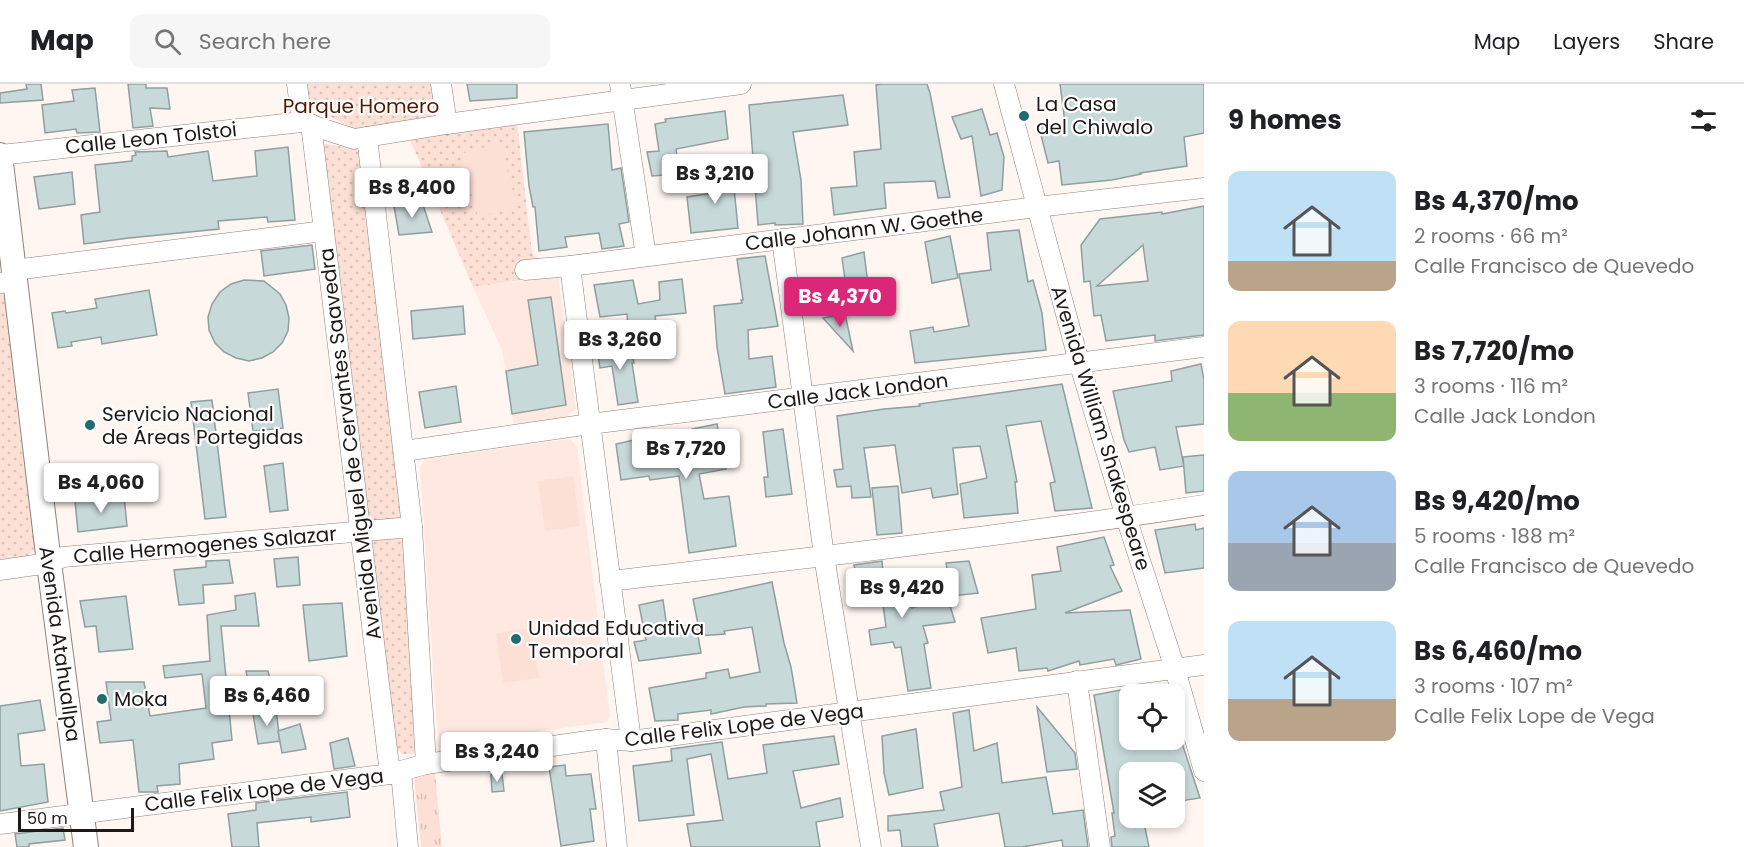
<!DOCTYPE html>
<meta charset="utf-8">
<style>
:root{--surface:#fff;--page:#f6f6f6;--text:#202124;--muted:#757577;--line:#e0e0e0;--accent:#db2777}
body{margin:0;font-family:Poppins,sans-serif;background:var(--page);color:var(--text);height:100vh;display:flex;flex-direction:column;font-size:22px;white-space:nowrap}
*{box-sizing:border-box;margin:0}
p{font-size:20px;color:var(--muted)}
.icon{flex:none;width:33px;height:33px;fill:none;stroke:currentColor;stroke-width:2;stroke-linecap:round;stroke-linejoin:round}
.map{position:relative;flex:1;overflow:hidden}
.details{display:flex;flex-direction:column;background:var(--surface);width:540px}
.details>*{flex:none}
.fabs{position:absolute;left:1119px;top:600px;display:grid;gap:12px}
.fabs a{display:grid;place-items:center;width:66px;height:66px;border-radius:12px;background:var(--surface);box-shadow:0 3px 9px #0003;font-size:30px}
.scale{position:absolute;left:18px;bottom:15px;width:116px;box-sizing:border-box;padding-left:6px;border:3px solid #1e1917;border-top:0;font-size:16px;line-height:21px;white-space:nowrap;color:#1e1917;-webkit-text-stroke:4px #fff;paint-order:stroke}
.price{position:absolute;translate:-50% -51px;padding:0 14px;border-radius:6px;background:#fff;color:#222;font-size:20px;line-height:39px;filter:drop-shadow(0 2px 3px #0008)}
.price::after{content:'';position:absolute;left:50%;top:36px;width:18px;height:14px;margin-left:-9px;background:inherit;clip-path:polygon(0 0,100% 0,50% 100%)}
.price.on{background:var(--accent);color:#fff}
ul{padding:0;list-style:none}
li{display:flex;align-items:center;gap:18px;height:150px;padding:0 24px}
li span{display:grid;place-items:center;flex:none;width:168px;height:120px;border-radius:12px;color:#555}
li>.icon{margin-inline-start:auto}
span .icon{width:72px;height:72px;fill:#fffc;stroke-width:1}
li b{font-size:26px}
h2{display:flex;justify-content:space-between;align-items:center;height:72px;padding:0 24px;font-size:26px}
header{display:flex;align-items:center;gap:36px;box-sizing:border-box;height:84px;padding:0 30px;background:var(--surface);border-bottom:2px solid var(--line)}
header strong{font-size:28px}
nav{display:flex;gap:33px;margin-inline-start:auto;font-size:21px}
.search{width:420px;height:54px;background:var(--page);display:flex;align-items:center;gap:15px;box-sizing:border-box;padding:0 21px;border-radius:12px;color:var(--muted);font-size:22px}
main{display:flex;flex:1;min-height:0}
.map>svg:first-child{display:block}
.built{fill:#ffe8df}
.grass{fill:url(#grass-tufts)}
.park{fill:url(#park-dots)}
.pitch{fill:#fde0d5}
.building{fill:#c8d9d9;stroke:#8f9e9f;stroke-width:1.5;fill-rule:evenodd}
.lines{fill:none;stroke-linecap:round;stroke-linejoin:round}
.minor-casing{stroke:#8e817c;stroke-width:21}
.major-casing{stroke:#8e817c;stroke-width:26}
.minor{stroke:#fff;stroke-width:20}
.major{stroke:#fff;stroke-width:24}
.poi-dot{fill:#206c6f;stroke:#fff;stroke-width:2}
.labels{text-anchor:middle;stroke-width:4.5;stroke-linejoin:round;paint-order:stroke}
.poi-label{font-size:20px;fill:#1e1917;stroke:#fff;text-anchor:start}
.park-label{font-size:20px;fill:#531800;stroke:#fff}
.street-label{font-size:20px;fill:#1e1917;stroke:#fff}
</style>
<header>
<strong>Map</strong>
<div class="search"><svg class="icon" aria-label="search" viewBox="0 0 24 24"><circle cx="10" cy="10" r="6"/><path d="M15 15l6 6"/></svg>Search here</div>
<nav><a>Map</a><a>Layers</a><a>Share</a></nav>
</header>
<main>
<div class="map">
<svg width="1204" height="763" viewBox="0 0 1204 763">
<defs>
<pattern id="grass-tufts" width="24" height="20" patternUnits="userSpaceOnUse" patternTransform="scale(1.5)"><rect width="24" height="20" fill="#fde0d5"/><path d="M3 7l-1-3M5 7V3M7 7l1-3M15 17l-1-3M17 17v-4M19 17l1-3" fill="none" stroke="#d8c0b6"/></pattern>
<pattern id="park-dots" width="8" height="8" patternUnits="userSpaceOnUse" patternTransform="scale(1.5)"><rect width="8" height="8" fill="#fde0d5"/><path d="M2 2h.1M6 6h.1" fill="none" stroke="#d8c0b6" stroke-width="1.8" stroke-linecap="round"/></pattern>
</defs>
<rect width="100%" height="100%" fill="#fff6f2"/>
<g class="built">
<polygon points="558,192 576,325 563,335 514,342 502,266 473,203"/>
<polygon points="570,355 577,363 610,633 607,638 601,639 447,659 442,657 437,648 420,384 424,375"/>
</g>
<polygon class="grass" points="435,689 442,763 421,763 414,693"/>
<g class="park">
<polygon points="307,0 434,0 438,27 434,34 357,47 310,21"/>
<polygon points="517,38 532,169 538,175 536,194 473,203 408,51"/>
<polygon points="320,59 362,66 405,427 398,436 374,437 365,428"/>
<path d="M 0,207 L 5,213 L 18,336 L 35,463 C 26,477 15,477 0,480 Z"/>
<polygon points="395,453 404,458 418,667 412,670 402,670 397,664 365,459 376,454"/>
</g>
<g class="pitch">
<polygon points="500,59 517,122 478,133 460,70"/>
<polygon points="573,392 580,442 545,447 538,397"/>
<polygon points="531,544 539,594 503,599 496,549"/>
</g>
<g class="building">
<polygon points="26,0 41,0 43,16 0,19 0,9 27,5"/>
<polygon points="128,0 146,0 146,4 167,4 170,25 150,24 153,42 133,44"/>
<polygon points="467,0 517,0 517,14 470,17"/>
<polygon points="882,0 927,0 930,9 950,113 938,114 935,97 884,99 886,124 834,131 831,104 857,102 854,68 881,65 876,1"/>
<polygon points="1060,0 1204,0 1204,49 1184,53 1187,82 1140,89 1141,90 1112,96 1062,101 1059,77 1048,79 1039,43 1065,39"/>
<polygon points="95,4 100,48 77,49 76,45 45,49 42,21 74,17 72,6"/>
<polygon points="843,11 848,41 793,48 801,96 803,140 775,141 775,139 758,141 749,21"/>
<polygon points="982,25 990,51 997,49 1004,73 1002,106 981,112 972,52 961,55 952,33"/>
<polygon points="725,27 728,55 676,65 679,90 652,92 647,68 659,67 655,40 666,38 665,35"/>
<polygon points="608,40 612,86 621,84 629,138 619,140 624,162 602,165 599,149 565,153 567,163 539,167 535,123 533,123 529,102 524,48"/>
<polygon points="288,63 295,136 268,138 267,133 218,137 219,145 129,154 84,160 81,131 100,128 95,81 132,77 132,72 136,71 135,68 167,67 168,73 208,67 213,97 257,92 255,67"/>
<polygon points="732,84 738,144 691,149 687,113 713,109 711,87"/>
<polygon points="72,88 75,120 39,125 34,93"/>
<polygon points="422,118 432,148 399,151 394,122"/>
<path d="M 1204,122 L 1204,251 L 1155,257 L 1155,251 L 1106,257 L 1101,231 L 1094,232 L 1090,197 L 1084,198 L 1081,161 L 1100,135 L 1162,128 L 1162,130 ZM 1143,161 L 1148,197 L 1097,202 Z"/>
<polygon points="1019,146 1028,198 1033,196 1042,229 1046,266 915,279 910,247 933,243 934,248 969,242 959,190 991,186 987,149"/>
<polygon points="950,152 958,194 932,199 925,158"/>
<polygon points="312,161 315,185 264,192 261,167"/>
<polygon points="864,168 868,201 846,203 842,174"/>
<polygon points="765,172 778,242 748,246 749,275 772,272 776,303 725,310 717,263 714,222 742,219 741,216 743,216 737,175"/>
<polygon points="682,195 686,229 655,232 658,252 629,255 627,230 600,233 594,201 633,196 638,220 660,216 659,198"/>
<polygon points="244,196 264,197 280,210 286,221 289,234 288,247 282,259 273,268 262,274 249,277 236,274 224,268 215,259 209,246 208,233 212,220 220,208 231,200"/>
<polygon points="149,206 157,251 102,260 101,253 71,258 72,262 58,264 52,229 65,227 66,229 97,224 95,215"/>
<polygon points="551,213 566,321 512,330 506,287 538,281 528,216"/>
<polygon points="463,222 465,250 413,255 411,227"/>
<polygon points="845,230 853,267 823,234"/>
<polygon points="630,259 634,279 632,279 638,318 618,321 612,282 600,284 597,263"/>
<polygon points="1201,280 1204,296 1204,340 1176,343 1184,382 1160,386 1155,363 1129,368 1124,356 1113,307 1172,297 1171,287"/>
<polygon points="1062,300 1092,424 1055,427 1050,399 1055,398 1041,337 1006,342 1017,398 1015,398 1018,429 964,434 960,400 987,394 980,362 953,364 958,410 933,414 931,404 902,409 895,361 864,364 871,413 852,414 851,402 837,403 834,386 843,385 837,332 884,325 920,322 919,320"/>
<polygon points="456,302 461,338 425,344 419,308"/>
<polygon points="278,305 283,344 253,347 248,309"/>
<polygon points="212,316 226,433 205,435 191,318"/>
<polygon points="717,340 726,385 699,390 704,415 729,412 736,462 689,469 679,392 650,396 649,392 621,396 616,360 665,349 666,355 693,349 692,345"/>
<polygon points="783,345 792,410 766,413 764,393 768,393 763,348"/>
<polygon points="1204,371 1204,407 1186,409 1183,373"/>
<polygon points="283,379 288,426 270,428 264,382"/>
<polygon points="898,402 902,449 877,451 872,404"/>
<polygon points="124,411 127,442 78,448 75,417"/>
<polygon points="1195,440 1196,446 1204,444 1204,484 1165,489 1155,446"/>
<polygon points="1104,453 1114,481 1110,482 1122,507 1065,529 1130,526 1141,575 1116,581 1114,575 1080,581 1079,577 1048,587 1047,584 1019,587 1016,564 988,569 981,534 1036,525 1032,491 1061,487 1057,463"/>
<polygon points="298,473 300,501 277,503 274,475"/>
<polygon points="229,476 233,499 203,501 204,519 179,521 174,486 206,483 206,477"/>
<polygon points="882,477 883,488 903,485 912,524 947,512 955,538 923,542 928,559 924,560 931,604 908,607 901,563 895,564 893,558 871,561 869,546 886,543 882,513 860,515 854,481"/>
<polygon points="969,477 978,509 952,512 946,479"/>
<polygon points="772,498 784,559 791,583 797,619 766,620 766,622 744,623 711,630 711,626 678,630 678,636 655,637 649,604 706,594 706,589 728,585 730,594 760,588 752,543 724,547 725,550 698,552 701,569 639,577 634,558 646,556 639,521 663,516 667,544 698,540 693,515"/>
<polygon points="255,509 259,542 221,542 232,656 212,659 214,675 179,680 180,700 157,702 158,708 139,708 133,656 100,659 97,638 111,636 106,598 144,598 150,632 206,624 202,590 165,594 163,582 210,577 207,531 236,526 235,512"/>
<polygon points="126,512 133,565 99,568 96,542 85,543 80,517"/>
<polygon points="342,519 347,572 309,577 303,521"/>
<polygon points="246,587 268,587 273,607 250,609"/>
<polygon points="1126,605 1130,606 1130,656 1181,656 1200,714 1174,718 1174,688 1130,688 1130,734 1143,734 1149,763 1112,763 1111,753 1115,752 1112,729 1114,729 1094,611"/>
<polygon points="40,616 45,646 18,650 21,682 44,680 48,718 0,727 0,622"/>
<polygon points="1037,623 1075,669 1077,685 1047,688"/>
<polygon points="276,626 280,657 258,660 253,630"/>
<polygon points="969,626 974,667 997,659 1002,699 1046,693 1053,730 1083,726 1088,763 1063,763 1062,756 1022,763 1005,763 999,729 934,740 938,763 902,763 900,746 888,747 888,732 944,726 940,708 962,703 953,629"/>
<polygon points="300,640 306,665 282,669 278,647"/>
<polygon points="916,645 923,704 889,711 884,689 882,652"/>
<polygon points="834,652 839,680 793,687 801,724 840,714 843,733 816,738 820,763 691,763 687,740 723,736 711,670 687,675 694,731 639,737 633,682 672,677 671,665 722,658 728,695 767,689 763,661"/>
<polygon points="348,654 355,682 334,685 330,659"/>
<polygon points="565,681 566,692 591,690 596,725 590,725 594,757 561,762 549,683"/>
<polygon points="502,690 504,707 492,708 491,691"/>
<polygon points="347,708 350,733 311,738 311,733 257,739 259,763 232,763 228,730 256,726 256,719"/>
<polygon points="63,744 65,756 29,760 29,763 17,763 15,750"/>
</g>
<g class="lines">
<defs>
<g id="minor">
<polyline points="297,0 302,38"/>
<polyline points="441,0 447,40"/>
<polyline points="620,0 646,172"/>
<polyline points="1004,0 1079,278 1126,433 1175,585 1204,687"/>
<polyline points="311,40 390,690"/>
<polyline points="367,53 412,443 426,680"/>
<polyline points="0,71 302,38 354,55 447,40 741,0"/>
<polyline points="782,155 824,472 871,763"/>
<polyline points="570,182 631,657"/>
<polyline points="14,186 324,147"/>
<polyline points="525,186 570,182 1037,123 1204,104"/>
<polyline points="0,199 15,197"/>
<polyline points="404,367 590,340 1204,263"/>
<polyline points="0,486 49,479 63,473 412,443"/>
<path d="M 610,497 C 808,474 1007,452 1204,421"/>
<polyline points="1077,597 1100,763"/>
<polyline points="606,655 617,763"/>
<polyline points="401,688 408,763"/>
<polyline points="0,740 390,690 426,680 588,657 606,655 631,657 1204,581"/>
</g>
<polyline id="major" points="0,71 49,479 86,763"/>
</defs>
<use href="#minor" class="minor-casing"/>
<use href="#major" class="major-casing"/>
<use href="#minor" class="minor"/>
<use href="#major" class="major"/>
</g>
<g class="poi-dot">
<circle cx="1024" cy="32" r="6"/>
<circle cx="90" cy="341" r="6"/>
<circle cx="516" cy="555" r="6"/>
<circle cx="102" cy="615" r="6"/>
</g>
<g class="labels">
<g class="poi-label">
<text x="1036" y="27">La Casa<tspan x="1036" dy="23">del Chiwalo</tspan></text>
<text x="102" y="337">Servicio Nacional<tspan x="102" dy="23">de Áreas Portegidas</tspan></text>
<text x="528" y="551">Unidad Educativa<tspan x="528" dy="23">Temporal</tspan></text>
<text x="114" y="622">Moka</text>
</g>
<g class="park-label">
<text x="361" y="29">Parque Homero</text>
</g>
<g class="street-label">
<text transform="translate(151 54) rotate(-6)" y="7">Calle Leon Tolstoi</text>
<text transform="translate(864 145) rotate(-7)" y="7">Calle Johann W. Goethe</text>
<text transform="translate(858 307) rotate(-7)" y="7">Calle Jack London</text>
<text transform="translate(1101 344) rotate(73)" y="7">Avenida William Shakespeare</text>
<text transform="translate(350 360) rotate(-97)" y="7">Avenida Miguel de Cervantes Saavedra</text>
<text transform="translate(205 461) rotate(-5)" y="7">Calle Hermogenes Salazar</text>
<text transform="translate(60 560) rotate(82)" y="7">Avenida Atahuallpa</text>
<text transform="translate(744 641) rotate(-7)" y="7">Calle Felix Lope de Vega</text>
<text transform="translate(264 706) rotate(-7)" y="7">Calle Felix Lope de Vega</text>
</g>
</g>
</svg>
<div class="fabs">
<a><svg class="icon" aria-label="locate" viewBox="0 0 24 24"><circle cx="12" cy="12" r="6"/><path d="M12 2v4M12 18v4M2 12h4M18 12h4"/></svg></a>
<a><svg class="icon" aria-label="layers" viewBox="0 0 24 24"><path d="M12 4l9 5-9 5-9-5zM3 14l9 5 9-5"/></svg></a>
</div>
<div class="scale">50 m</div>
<b class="price" style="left:715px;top:121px">Bs 3,210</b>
<b class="price" style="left:412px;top:135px">Bs 8,400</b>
<b class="price on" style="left:840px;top:244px">Bs 4,370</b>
<b class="price" style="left:620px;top:287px">Bs 3,260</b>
<b class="price" style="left:686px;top:396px">Bs 7,720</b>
<b class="price" style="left:101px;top:430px">Bs 4,060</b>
<b class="price" style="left:902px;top:535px">Bs 9,420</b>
<b class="price" style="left:267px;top:643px">Bs 6,460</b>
<b class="price" style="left:497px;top:699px">Bs 3,240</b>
</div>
<section class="details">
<h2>9 homes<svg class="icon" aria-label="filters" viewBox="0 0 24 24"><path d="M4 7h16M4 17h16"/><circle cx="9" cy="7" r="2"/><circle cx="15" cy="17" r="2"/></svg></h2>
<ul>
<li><span style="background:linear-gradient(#bfe0f5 75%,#b9a48a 0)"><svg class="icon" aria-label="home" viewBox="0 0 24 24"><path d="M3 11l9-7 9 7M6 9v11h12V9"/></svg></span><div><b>Bs 4,370/mo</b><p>2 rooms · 66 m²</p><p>Calle Francisco de Quevedo</p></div></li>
<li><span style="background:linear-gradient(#ffd9b3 60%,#8fb573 0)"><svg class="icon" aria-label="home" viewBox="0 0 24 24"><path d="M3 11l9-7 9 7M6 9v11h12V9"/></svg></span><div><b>Bs 7,720/mo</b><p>3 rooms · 116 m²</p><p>Calle Jack London</p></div></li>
<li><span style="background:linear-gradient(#a9c7e8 60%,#9aa5b1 0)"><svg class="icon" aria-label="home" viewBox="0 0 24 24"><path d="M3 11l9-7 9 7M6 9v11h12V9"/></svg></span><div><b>Bs 9,420/mo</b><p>5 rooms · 188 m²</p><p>Calle Francisco de Quevedo</p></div></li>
<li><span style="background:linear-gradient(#bfe0f5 65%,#b9a48a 0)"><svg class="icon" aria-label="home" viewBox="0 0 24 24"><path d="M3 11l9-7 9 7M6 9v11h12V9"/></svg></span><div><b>Bs 6,460/mo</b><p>3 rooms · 107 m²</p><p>Calle Felix Lope de Vega</p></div></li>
</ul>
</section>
</main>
